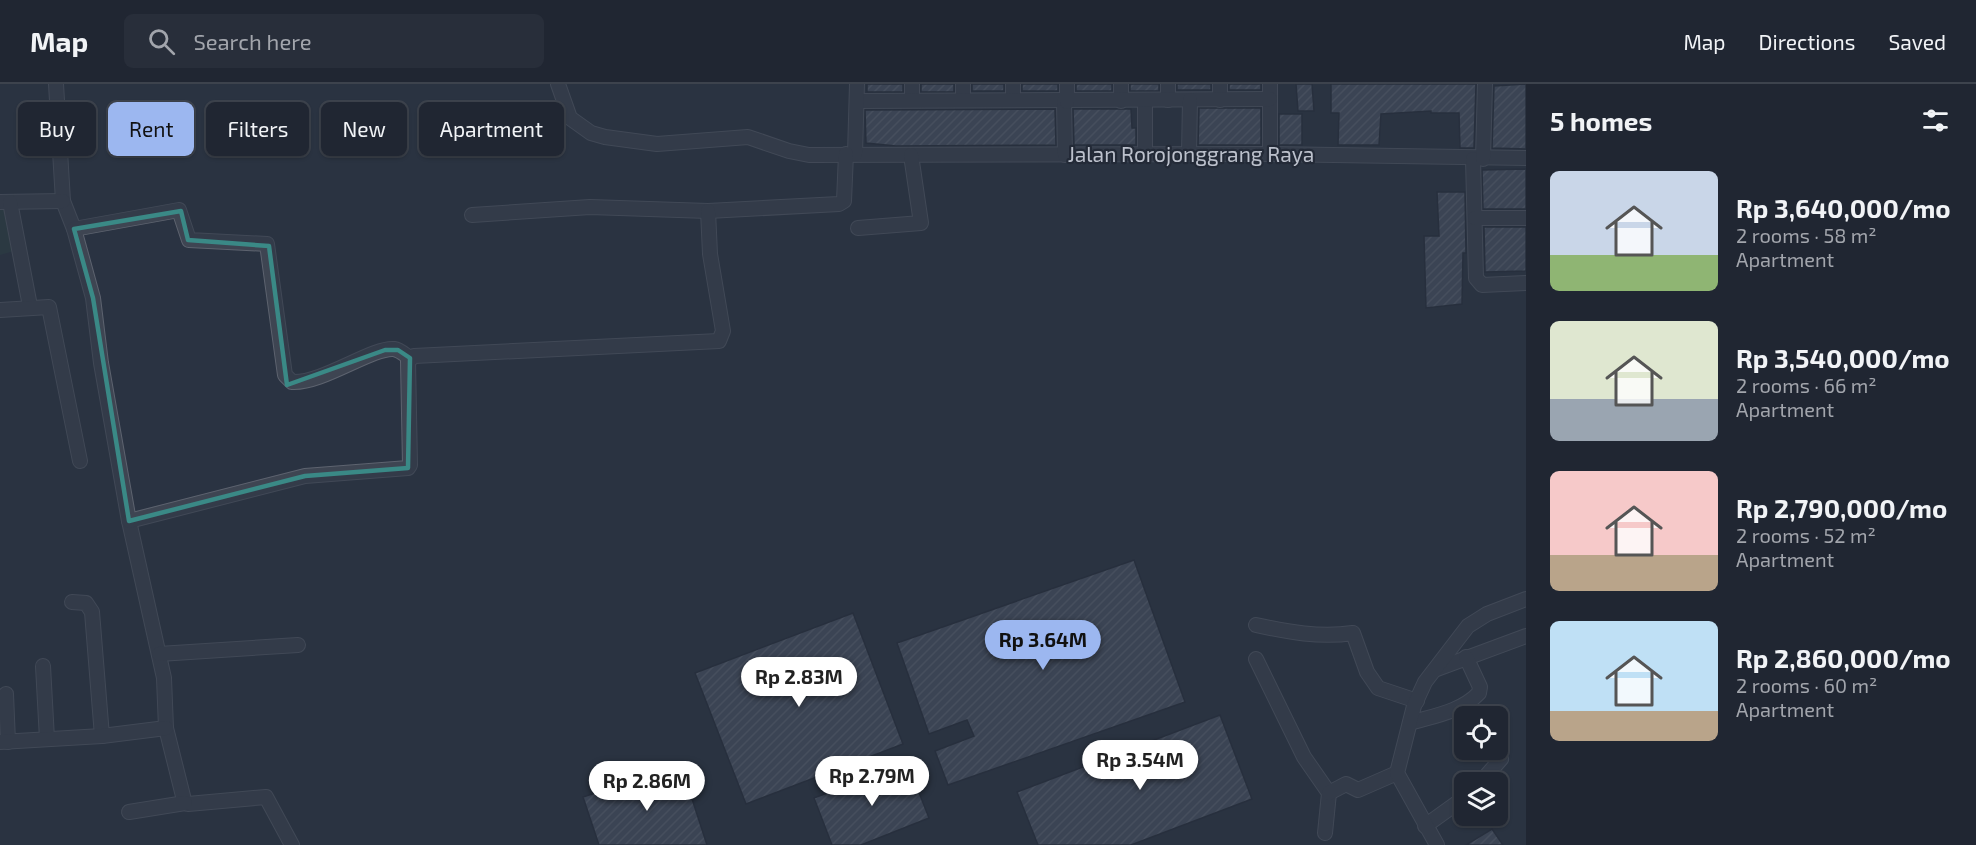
<!DOCTYPE html>
<meta charset="utf-8">
<style>
:root{--surface:#202632;--page:#282e3a;--text:#f1f3f6;--muted:#a2a5ac;--line:#3d434d;--accent:#9cb7f0}
body{margin:0;font-family:"Exo 2",sans-serif;background:var(--page);color:var(--text);height:100vh;display:flex;flex-direction:column;font-size:22px;white-space:nowrap}
*{box-sizing:border-box;margin:0}
p{font-size:20px;color:var(--muted)}
.icon{flex:none;width:33px;height:33px;fill:none;stroke:currentColor;stroke-width:2;stroke-linecap:round;stroke-linejoin:round}
.map{position:relative;flex:1;overflow:hidden}
.sheet{display:flex;flex-direction:column;background:var(--surface);width:450px}
.sheet>*{flex:none}
.guide{position:absolute;left:18px;top:18px;width:570px;height:54px;display:flex;gap:12px}
.controls{position:absolute;left:1454px;top:622px;display:grid;gap:12px}
.controls a{display:grid;place-items:center;width:54px;height:54px;border-radius:9px;background:var(--surface);box-shadow:0 2px 4px #0004,0 0 0 2px var(--line);font-size:30px}
.price{position:absolute;translate:-50% -51px;padding:0 14px;border-radius:21px;background:#fff;color:#222;font-size:20px;line-height:39px;filter:drop-shadow(0 2px 3px #0008)}
.price::after{content:'';position:absolute;left:50%;top:36px;width:18px;height:14px;margin-left:-9px;background:inherit;clip-path:polygon(0 0,100% 0,50% 100%)}
.price.current{background:var(--accent);color:#111}
ul{padding:0;list-style:none}
li{display:flex;align-items:center;gap:18px;height:150px;padding:0 24px}
li span{display:grid;place-items:center;flex:none;width:168px;height:120px;border-radius:9px;color:#555}
li>.icon{margin-inline-start:auto}
span .icon{width:72px;height:72px;fill:#fffc;stroke-width:1}
li b{font-size:26px}
h2{display:flex;justify-content:space-between;align-items:center;height:72px;padding:0 24px;font-size:26px}
.pill{padding:0 21px;border-radius:9px;background:var(--surface);box-shadow:0 2px 4px #0004,0 0 0 2px var(--line);font-size:21px;line-height:54px}
.pill.current{background:var(--accent);color:#111}
header{display:flex;align-items:center;gap:36px;box-sizing:border-box;height:84px;padding:0 30px;background:var(--surface);border-bottom:2px solid var(--line)}
header strong{font-size:28px}
nav{display:flex;gap:33px;margin-inline-start:auto;font-size:21px}
.search{width:420px;height:54px;background:var(--page);display:flex;align-items:center;gap:15px;box-sizing:border-box;padding:0 21px;border-radius:9px;color:var(--muted);font-size:22px}
main{display:flex;flex:1;min-height:0}
.map>svg:first-child{display:block}
.green{fill:#2d4144}
.building{fill:url(#building-hatch);stroke:#252c39;stroke-width:1.5}
.lines{fill:none;stroke-linecap:round;stroke-linejoin:round}
.street-casing{stroke:#5d636f;stroke-width:16}
.street{stroke:#3e4552;stroke-width:14}
.marked{fill:none;stroke:#3a8986;stroke-width:4.5;stroke-linejoin:round}
.labels{text-anchor:middle;stroke-width:4.5;stroke-linejoin:round;paint-order:stroke}
.street-label{font-size:21px;fill:#bcc1cc;stroke:#232a37}
</style>
<header>
<strong>Map</strong>
<div class="search"><svg class="icon" aria-label="search" viewBox="0 0 24 24"><circle cx="10" cy="10" r="6"/><path d="M15 15l6 6"/></svg>Search here</div>
<nav><a>Map</a><a>Directions</a><a>Saved</a></nav>
</header>
<main>
<div class="map">
<svg width="1526" height="761" viewBox="0 0 1526 761">
<defs>
<pattern id="building-hatch" width="6" height="6" patternUnits="userSpaceOnUse" patternTransform="scale(1.5)"><rect width="6" height="6" fill="#515a6a"/><path d="M-1 1l2-2M0 6l6-6M5 7l2-2" fill="none" stroke="#68707e"/></pattern>
</defs>
<rect width="100%" height="100%" fill="#2a3342"/>
<polygon class="green" points="4,123 14,167 0,171 0,124"/>
<g class="building">
<rect x="867" y="0" width="36" height="8"/>
<rect x="921" y="0" width="33" height="8"/>
<rect x="972" y="0" width="32" height="7"/>
<rect x="1022" y="0" width="36" height="7"/>
<rect x="1076" y="0" width="36" height="7"/>
<rect x="1130" y="0" width="29" height="7"/>
<rect x="1177" y="0" width="34" height="6"/>
<rect x="1229" y="0" width="32" height="6"/>
<polygon points="1296,0 1312,0 1314,27 1298,27"/>
<polygon points="1331,0 1476,0 1474,64 1460,64 1459,29 1431,29 1431,27 1381,30 1379,61 1338,61 1339,29 1331,29"/>
<polygon points="1526,0 1526,65 1492,64 1494,2"/>
<polygon points="1199,24 1261,24 1261,61 1198,61"/>
<polygon points="1055,25 1056,61 896,62 866,59 865,26"/>
<polygon points="1073,25 1131,25 1132,44 1136,44 1136,61 1074,61"/>
<rect x="1279" y="30" width="23" height="31"/>
<polygon points="1526,85 1526,125 1483,125 1482,86"/>
<polygon points="1437,108 1465,108 1466,169 1463,169 1462,220 1426,224 1424,152 1439,152"/>
<polygon points="1484,143 1526,143 1526,187 1485,188"/>
<polygon points="1134,476 1185,618 948,701 935,667 974,652 967,636 929,650 897,559"/>
<polygon points="853,529 903,660 746,720 695,589"/>
<polygon points="1220,631 1252,715 1131,761 1038,761 1017,708"/>
<polygon points="907,678 929,734 861,761 832,761 814,714"/>
<polygon points="681,681 707,761 599,761 583,713"/>
<polygon points="1492,745 1503,761 1466,761"/>
</g>
<g class="lines">
<defs>
<g id="street">
<polyline points="56,0 63,117 74,145 93,214 101,279 129,437 164,594 166,644 184,716 188,720 266,713 292,761"/>
<polyline points="558,0 570,34 591,49 605,53 657,60 748,53 789,67 809,71 1270,70 1526,74"/>
<polyline points="963,0 963,16"/>
<polyline points="1013,0 1013,16"/>
<polyline points="1121,0 1121,17"/>
<polyline points="1270,0 1270,70"/>
<polyline points="912,15 912,0"/>
<polyline points="1145,16 1145,70"/>
<polyline points="1168,16 1168,0"/>
<polyline points="1220,16 1220,0"/>
<polyline points="857,17 1270,15"/>
<polyline points="1064,18 1065,71"/>
<polyline points="1067,18 1067,0"/>
<polyline points="855,70 857,0"/>
<polyline points="1189,70 1190,16"/>
<polyline points="1473,75 1476,194 1482,201 1526,199"/>
<polyline points="1483,75 1485,0"/>
<polyline points="0,118 63,117"/>
<polyline points="10,118 30,222"/>
<polyline points="472,131 590,123 708,127 839,120 844,117 846,70"/>
<polyline points="1475,134 1526,134"/>
<polyline points="858,144 921,139 911,71"/>
<path d="M 74,145 L 179,126 L 189,156 L 267,160 L 285,291 L 292,298 C 322,300 372,263 394,265 C 400,266 405,271 410,274"/>
<polyline points="0,226 49,223 80,377"/>
<polyline points="129,437 305,392 408,384 410,381 408,277 414,272 719,257 723,247 710,170 708,127"/>
<polyline points="72,518 86,519 92,528 102,652"/>
<path d="M 1256,541 C 1288,548 1320,554 1353,549 L 1367,588 L 1378,604 L 1417,617"/>
<polyline points="159,570 298,561"/>
<polyline points="1256,575 1304,673 1329,709 1325,749"/>
<polyline points="43,582 47,655"/>
<polyline points="1437,585 1526,552"/>
<polyline points="6,610 8,658"/>
<path d="M 1410,639 C 1433,632 1461,628 1479,609 L 1480,603 L 1466,573"/>
<polyline points="0,658 102,652 166,644"/>
<polyline points="1480,699 1501,675 1498,670"/>
<polyline points="1329,709 1346,700 1358,706 1397,689"/>
<polyline points="129,728 185,719"/>
<polyline points="1425,742 1464,714"/>
<polyline points="1437,761 1397,689 1414,622 1425,598 1468,542 1487,530 1526,515"/>
</g>
</defs>
<use href="#street" class="street-casing"/>
<use href="#street" class="street"/>
</g>
<path d="M0 0H1526V761H0ZM 181,127 L 188,156 L 269,162 L 287,301 L 385,266 L 398,266 L 410,274 L 408,384 L 305,392 L 129,437 L 93,214 L 74,145 Z" fill="#2a3342" fill-opacity=".55" fill-rule="evenodd"/>
<path class="marked" d="M 181,127 L 188,156 L 269,162 L 287,301 L 385,266 L 398,266 L 410,274 L 408,384 L 305,392 L 129,437 L 93,214 L 74,145 Z"/>
<g class="labels">
<g class="street-label">
<text x="1191" y="78">Jalan Rorojonggrang Raya</text>
</g>
</g>
</svg>
<div class="controls">
<a><svg class="icon" aria-label="locate" viewBox="0 0 24 24"><circle cx="12" cy="12" r="6"/><path d="M12 2v4M12 18v4M2 12h4M18 12h4"/></svg></a>
<a><svg class="icon" aria-label="layers" viewBox="0 0 24 24"><path d="M12 4l9 5-9 5-9-5zM3 14l9 5 9-5"/></svg></a>
</div>
<b class="price current" style="left:1043px;top:587px">Rp 3.64M</b>
<b class="price" style="left:799px;top:624px">Rp 2.83M</b>
<b class="price" style="left:1140px;top:707px">Rp 3.54M</b>
<b class="price" style="left:872px;top:723px">Rp 2.79M</b>
<b class="price" style="left:647px;top:728px">Rp 2.86M</b>
<div class="guide">
<a class="pill">Buy</a>
<a class="pill current">Rent</a>
<a class="pill">Filters</a>
<a class="pill">New</a>
<a class="pill">Apartment</a>
</div>
</div>
<section class="sheet">
<h2>5 homes<svg class="icon" aria-label="filters" viewBox="0 0 24 24"><path d="M4 7h16M4 17h16"/><circle cx="9" cy="7" r="2"/><circle cx="15" cy="17" r="2"/></svg></h2>
<ul>
<li><span style="background:linear-gradient(#c9d6e8 70%,#8fb573 0)"><svg class="icon" aria-label="home" viewBox="0 0 24 24"><path d="M3 11l9-7 9 7M6 9v11h12V9"/></svg></span><div><b>Rp 3,640,000/mo</b><p>2 rooms · 58 m²</p><p>Apartment</p></div></li>
<li><span style="background:linear-gradient(#dfe7d0 65%,#9aa5b1 0)"><svg class="icon" aria-label="home" viewBox="0 0 24 24"><path d="M3 11l9-7 9 7M6 9v11h12V9"/></svg></span><div><b>Rp 3,540,000/mo</b><p>2 rooms · 66 m²</p><p>Apartment</p></div></li>
<li><span style="background:linear-gradient(#f6c9c9 70%,#b9a48a 0)"><svg class="icon" aria-label="home" viewBox="0 0 24 24"><path d="M3 11l9-7 9 7M6 9v11h12V9"/></svg></span><div><b>Rp 2,790,000/mo</b><p>2 rooms · 52 m²</p><p>Apartment</p></div></li>
<li><span style="background:linear-gradient(#bfe0f5 75%,#b9a48a 0)"><svg class="icon" aria-label="home" viewBox="0 0 24 24"><path d="M3 11l9-7 9 7M6 9v11h12V9"/></svg></span><div><b>Rp 2,860,000/mo</b><p>2 rooms · 60 m²</p><p>Apartment</p></div></li>
</ul>
</section>
</main>
